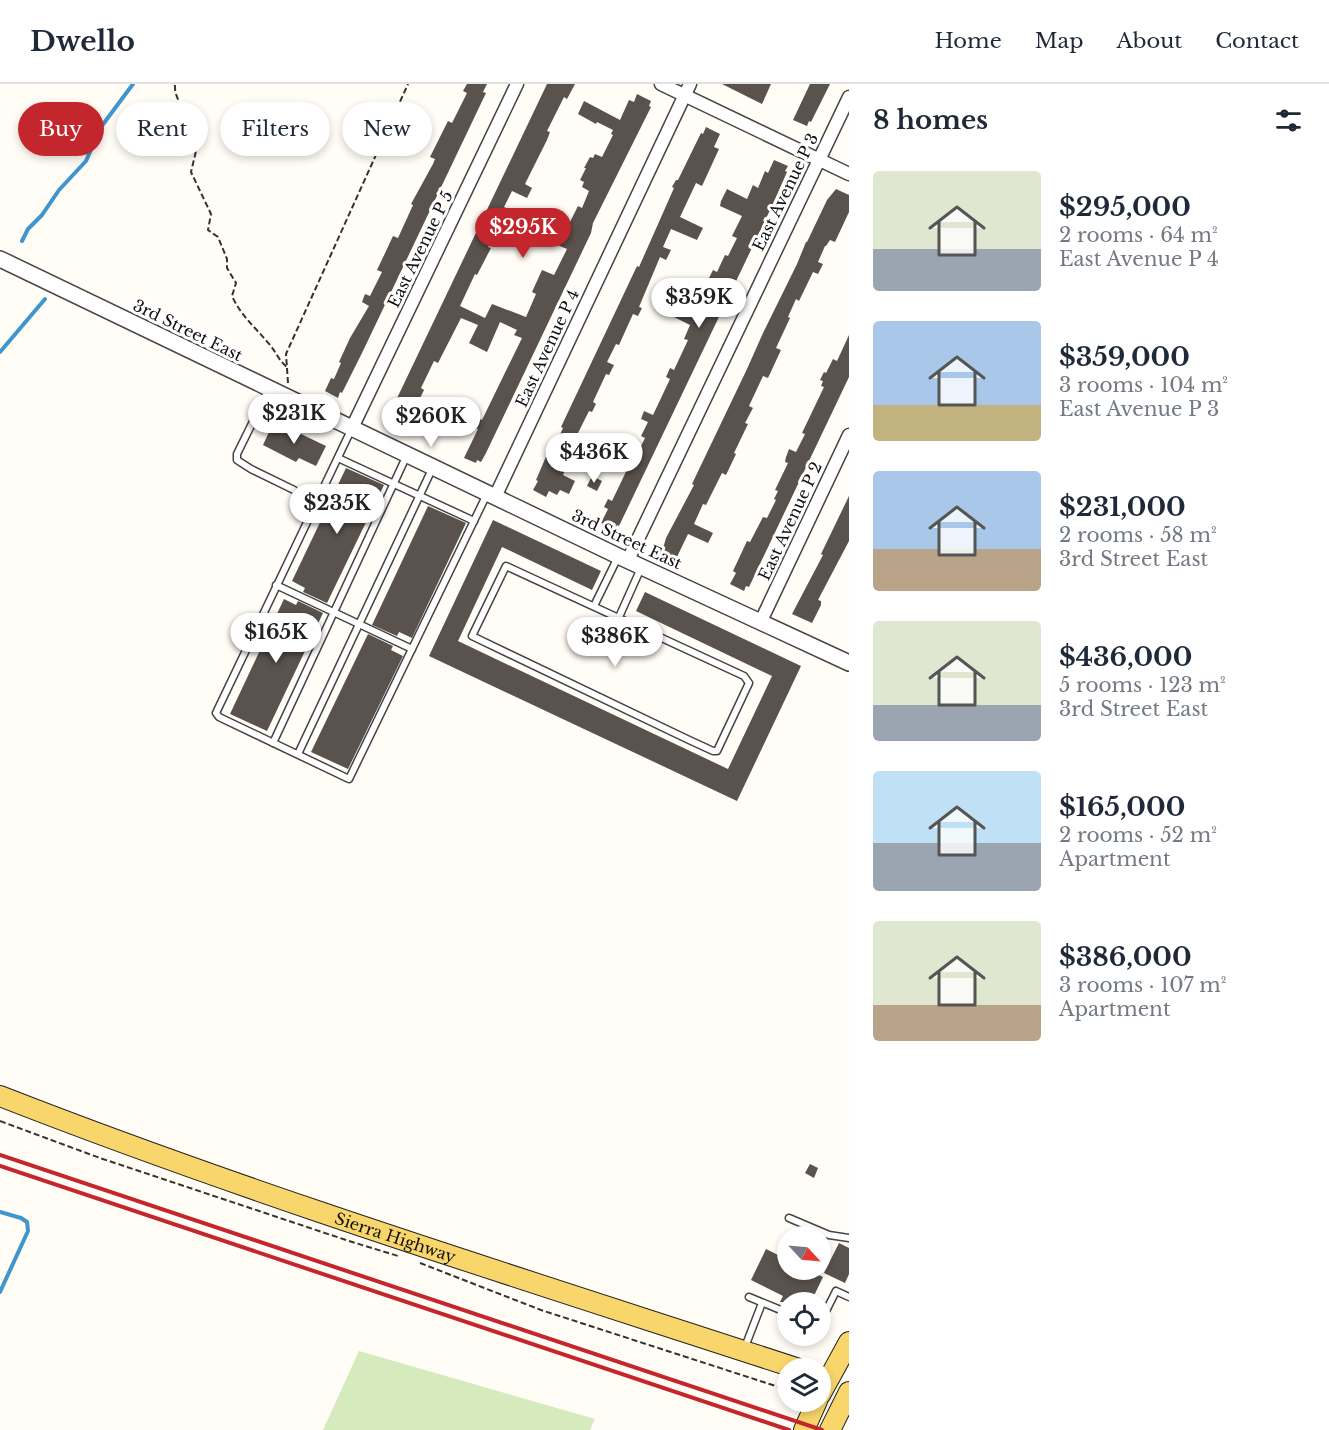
<!DOCTYPE html>
<meta charset="utf-8">
<style>
:root{--surface:#fff;--page:#f2f2f3;--text:#1f2937;--muted:#747a83;--line:#e0e1e3;--accent:#c4262e}
body{margin:0;font-family:"Libre Baskerville",serif;background:var(--page);color:var(--text);height:100vh;display:flex;flex-direction:column;font-size:22px;white-space:nowrap}
*{box-sizing:border-box;margin:0}
p{font-size:20px;color:var(--muted)}
.icon{flex:none;width:33px;height:33px;fill:none;stroke:currentColor;stroke-width:2;stroke-linecap:round;stroke-linejoin:round}
.map{position:relative;flex:1;overflow:hidden}
.details{display:flex;flex-direction:column;background:var(--surface);width:480px}
.details>*{flex:none}
.top-card{position:absolute;left:18px;top:18px;width:570px;height:54px;display:flex;gap:12px}
.needle{width:39px;rotate:116deg}
.buttons{position:absolute;left:777px;top:1142px;display:grid;gap:12px}
.buttons a{display:grid;place-items:center;width:54px;height:54px;border-radius:50%;background:var(--surface);box-shadow:0 3px 9px #0003;font-size:30px}
.price{position:absolute;translate:-50% -51px;padding:0 14px;border-radius:21px;background:#fff;color:#222;font-size:20px;line-height:39px;filter:drop-shadow(0 2px 3px #0008)}
.price::after{content:'';position:absolute;left:50%;top:36px;width:18px;height:14px;margin-left:-9px;background:inherit;clip-path:polygon(0 0,100% 0,50% 100%)}
.price.selected{background:var(--accent);color:#fff}
ul{padding:0;list-style:none}
li{display:flex;align-items:center;gap:18px;height:150px;padding:0 24px}
li span{display:grid;place-items:center;flex:none;width:168px;height:120px;border-radius:6px;color:#555}
li>.icon{margin-inline-start:auto}
span .icon{width:72px;height:72px;fill:#fffc;stroke-width:1}
li b{font-size:26px}
h2{display:flex;justify-content:space-between;align-items:center;height:72px;padding:0 24px;font-size:26px}
.chip{padding:0 21px;border-radius:27px;background:var(--surface);box-shadow:0 3px 9px #0003;font-size:21px;line-height:54px}
.chip.selected{background:var(--accent);color:#fff}
header{display:flex;align-items:center;gap:36px;box-sizing:border-box;height:84px;padding:0 30px;background:var(--surface);border-bottom:2px solid var(--line)}
header strong{font-size:28px}
nav{display:flex;gap:33px;margin-inline-start:auto;font-size:21px}
main{display:flex;flex:1;min-height:0}
.map>svg:first-child{display:block}
.green{fill:#d5ebbd}
.lines{fill:none;stroke-linecap:round;stroke-linejoin:round}
.stream{stroke:#3f96cf;stroke-width:4}
.building{fill:#5a524d}
.service-casing{stroke:#444;stroke-width:9}
.minor-casing{stroke:#444;stroke-width:15}
.tertiary-casing{stroke:#444;stroke-width:18}
.primary-casing{stroke:#222;stroke-width:22}
.path{stroke:#333;stroke-width:2;stroke-dasharray:6 3;stroke-linecap:butt}
.service{stroke:#fff;stroke-width:6}
.minor{stroke:#fff;stroke-width:12}
.tertiary{stroke:#fff;stroke-width:15}
.primary{stroke:#f9d66b;stroke-width:20}
.rail{stroke:#c4262e;stroke-width:4}
.labels{text-anchor:middle;stroke-width:6;stroke-linejoin:round;paint-order:stroke}
.street-label{font-size:16px;fill:#111;stroke:#fff}
</style>
<header>
<strong>Dwello</strong>
<nav><a>Home</a><a>Map</a><a>About</a><a>Contact</a></nav>
</header>
<main>
<div class="map">
<svg width="849" height="1346" viewBox="0 0 849 1346">
<rect width="100%" height="100%" fill="#fffdf5"/>
<polygon class="green" points="359,1267 595,1335 590,1346 323,1346"/>
<g class="lines">
<g class="stream">
<polyline points="22,157 28,145 42,131 59,106 86,77 101,43 133,0"/>
<polyline points="0,268 45,215"/>
<polyline points="0,1128 21,1134 27,1138 28,1147 0,1208"/>
</g>
</g>
<g class="building">
<polygon points="467,0 487,0 483,8 486,9 362,269 342,309 340,308 338,314 325,307 331,294 334,295 341,279 339,278 350,254 369,222 362,218 365,210 370,212 382,188 377,186 387,165 393,152 398,154 413,121 411,120 433,80 435,75 430,73 448,37 452,39 467,9 463,7"/>
<polygon points="547,0 575,0 567,15 564,13 547,47 550,48 547,56 525,100 532,104 527,114 512,107 504,123 513,127 503,146 498,144 488,163 491,164 477,191 475,190 460,222 485,234 492,220 526,233 536,210 532,208 542,186 554,191 567,165 555,160 565,138 569,140 578,122 582,124 589,107 582,103 584,98 580,96 586,84 584,84 590,73 593,74 595,70 602,73 613,51 611,50 613,46 597,38 596,40 578,30 584,17 620,36 629,16 634,18 637,10 651,17 649,22 651,23 593,139 591,149 486,369 481,378 477,376 476,379 464,374 478,345 476,344 480,335 482,336 522,254 514,251 517,246 500,238 487,268 469,259 478,241 461,234 438,279 434,277 421,304 424,306 411,333 408,332 402,344 389,338 392,333 389,331"/>
<polygon points="722,0 771,0 762,20"/>
<polygon points="810,0 830,0 811,38 809,37 807,42 793,36"/>
<polygon points="706,43 720,50 714,63 719,65 702,102 696,99 680,133 703,144 697,156 671,145 663,163 671,166 666,176 660,173 639,223 642,224 638,232 633,230 619,261 616,260 607,278 614,281 609,291 606,290 593,318 596,320 592,328 589,327 565,375 569,377 563,391 575,397 569,410 560,406 557,411 549,407 546,413 533,406 538,397 536,396 551,361 554,363 563,344 561,343 637,182 639,183 674,104 672,103 676,96 678,96 701,49 703,50"/>
<polygon points="774,76 788,82 785,87 787,88 772,122 619,442 617,441 615,445 610,443 601,439 608,425 604,423 608,415 612,417 634,371 636,372 645,354 641,352 648,338 641,335 644,327 653,331 670,295 666,293 670,284 674,286 688,256 684,255 690,241 668,230 675,215 701,228 713,203 706,200 713,186 717,188 725,171 728,172 737,154 732,152 742,132 720,122 721,117 727,105 747,115 753,101 758,104 765,87 768,89"/>
<polygon points="836,105 849,111 849,128 835,158 830,156 826,162 825,162 818,178 823,180 818,190 813,188 799,217 796,215 788,233 790,234 776,264 781,266 768,294 763,292 749,322 753,324 745,339 748,340 734,369 736,370 726,391 722,389 706,421 703,420 694,440 713,449 708,459 688,450 676,475 662,468 666,454 694,401 692,400 747,285 763,249 797,180 806,158 807,158 827,116"/>
<polygon points="849,251 849,293 749,503 746,502 744,507 730,500 736,489 733,487 747,457 750,458 763,433 767,434 776,416 774,415 778,407 775,406 788,379 785,378 786,373 789,365 796,368 805,350 802,349 824,303 821,302 823,297 820,296 824,288 826,289 833,275 837,277"/>
<polygon points="274,337 326,362 316,382 299,374 296,378 263,361"/>
<polygon points="346,384 384,401 327,519 303,508 305,504 292,497"/>
<polygon points="592,392 602,397 597,407 587,402"/>
<polygon points="849,412 849,457 818,516 821,517 821,521 812,539 792,530 823,471 821,470"/>
<polygon points="428,422 466,439 412,554 399,548 397,552 372,541"/>
<polygon points="493,436 601,487 592,506 502,463 458,557 728,685 772,592 636,527 645,508 801,582 737,717 429,572"/>
<polygon points="284,515 296,521 298,517 323,529 267,647 230,630"/>
<polygon points="368,550 393,562 391,566 403,572 348,685 311,668"/>
<polygon points="810,1080 818,1084 814,1094 805,1089"/>
<polygon points="839,1159 849,1164 849,1190 845,1199 824,1189"/>
<polygon points="766,1165 788,1176 788,1185 806,1185 823,1193 811,1218 780,1218 783,1212 751,1196"/>
</g>
<g class="lines">
<defs>
<g id="service">
<polyline points="269,305 237,370 237,376 251,385 294,406"/>
<polyline points="352,344 216,629 219,633 349,695 487,410"/>
<polyline points="338,374 474,437"/>
<polygon points="506,482 744,592 749,599 717,667 713,667 687,655 472,552"/>
<polyline points="276,501 412,565"/>
<polyline points="594,522 618,473"/>
<polyline points="619,533 641,484"/>
<polyline points="273,659 407,371"/>
<polyline points="298,670 433,383"/>
<polyline points="789,1134 829,1151 849,1154"/>
<polyline points="749,1213 788,1229"/>
<polyline points="820,1239 836,1207 849,1213"/>
<polyline points="745,1263 762,1219"/>
</g>
<g id="minor">
<polyline points="661,0 849,90"/>
<polyline points="352,344 517,0"/>
<polyline points="495,413 690,0"/>
<polyline points="628,476 849,13"/>
<polyline points="761,537 849,351"/>
</g>
<polyline id="tertiary" points="0,175 618,472 849,579"/>
<g id="primary">
<path id="s1" d="M 0,1012 C 261,1114 530,1197 796,1284"/>
<polyline points="820,1311 849,1258"/>
<polyline points="804,1346 817,1317"/>
<polyline points="830,1346 849,1308"/>
</g>
</defs>
<use href="#service" class="service-casing"/>
<use href="#minor" class="minor-casing"/>
<use href="#tertiary" class="tertiary-casing"/>
<use href="#primary" class="primary-casing"/>
<g class="path">
<path d="M 175,1 C 174,13 183,20 181,30 L 192,43 L 196,67 L 191,88 L 211,130 L 208,146 L 218,153 L 227,175 L 227,184 L 236,199 L 232,212 C 241,232 256,244 270,261 C 276,268 279,277 287,283"/>
<polyline points="288,299 286,270 408,0"/>
<polyline points="0,1037 100,1074 349,1157 398,1172"/>
<polyline points="420,1179 541,1226 788,1306"/>
</g>
<use href="#service" class="service"/>
<use href="#minor" class="minor"/>
<use href="#tertiary" class="tertiary"/>
<use href="#primary" class="primary"/>
<g class="rail">
<polyline points="0,1071 822,1346"/>
<polyline points="0,1082 789,1346"/>
</g>
</g>
<g class="labels">
<g class="street-label">
<text transform="translate(785 108) rotate(-64)" y="6">East Avenue P 3</text>
<text transform="translate(420 165) rotate(-64)" y="6">East Avenue P 5</text>
<text transform="translate(188 246) rotate(26)" y="6">3rd Street East</text>
<text transform="translate(547 264) rotate(-65)" y="6">East Avenue P 4</text>
<text transform="translate(790 437) rotate(-65)" y="6">East Avenue P 2</text>
<text transform="translate(627 455) rotate(25)" y="6">3rd Street East</text>
<text dy="6" stroke="none"><textPath href="#s1" startOffset="420">Sierra Highway</textPath></text>
</g>
</g>
</svg>
<div class="buttons">
<a><svg class="needle" viewBox="-14 -14 28 28"><path d="M0-13l5 13h-10z" fill="#e53935"/><path d="M0 13l5-13h-10z" fill="#747a83"/></svg></a>
<a><svg class="icon" aria-label="locate" viewBox="0 0 24 24"><circle cx="12" cy="12" r="6"/><path d="M12 2v4M12 18v4M2 12h4M18 12h4"/></svg></a>
<a><svg class="icon" aria-label="layers" viewBox="0 0 24 24"><path d="M12 4l9 5-9 5-9-5zM3 14l9 5 9-5"/></svg></a>
</div>
<b class="price selected" style="left:523px;top:175px">$295K</b>
<b class="price" style="left:699px;top:245px">$359K</b>
<b class="price" style="left:294px;top:361px">$231K</b>
<b class="price" style="left:431px;top:364px">$260K</b>
<b class="price" style="left:594px;top:400px">$436K</b>
<b class="price" style="left:337px;top:451px">$235K</b>
<b class="price" style="left:276px;top:580px">$165K</b>
<b class="price" style="left:615px;top:584px">$386K</b>
<div class="top-card">
<a class="chip selected">Buy</a>
<a class="chip">Rent</a>
<a class="chip">Filters</a>
<a class="chip">New</a>
</div>
</div>
<section class="details">
<h2>8 homes<svg class="icon" aria-label="filters" viewBox="0 0 24 24"><path d="M4 7h16M4 17h16"/><circle cx="9" cy="7" r="2"/><circle cx="15" cy="17" r="2"/></svg></h2>
<ul>
<li><span style="background:linear-gradient(#dfe7d0 65%,#9aa5b1 0)"><svg class="icon" aria-label="home" viewBox="0 0 24 24"><path d="M3 11l9-7 9 7M6 9v11h12V9"/></svg></span><div><b>$295,000</b><p>2 rooms · 64 m²</p><p>East Avenue P 4</p></div></li>
<li><span style="background:linear-gradient(#a9c7e8 70%,#c2b280 0)"><svg class="icon" aria-label="home" viewBox="0 0 24 24"><path d="M3 11l9-7 9 7M6 9v11h12V9"/></svg></span><div><b>$359,000</b><p>3 rooms · 104 m²</p><p>East Avenue P 3</p></div></li>
<li><span style="background:linear-gradient(#a9c7e8 65%,#b9a48a 0)"><svg class="icon" aria-label="home" viewBox="0 0 24 24"><path d="M3 11l9-7 9 7M6 9v11h12V9"/></svg></span><div><b>$231,000</b><p>2 rooms · 58 m²</p><p>3rd Street East</p></div></li>
<li><span style="background:linear-gradient(#dfe7d0 70%,#9aa5b1 0)"><svg class="icon" aria-label="home" viewBox="0 0 24 24"><path d="M3 11l9-7 9 7M6 9v11h12V9"/></svg></span><div><b>$436,000</b><p>5 rooms · 123 m²</p><p>3rd Street East</p></div></li>
<li><span style="background:linear-gradient(#bfe0f5 60%,#9aa5b1 0)"><svg class="icon" aria-label="home" viewBox="0 0 24 24"><path d="M3 11l9-7 9 7M6 9v11h12V9"/></svg></span><div><b>$165,000</b><p>2 rooms · 52 m²</p><p>Apartment</p></div></li>
<li><span style="background:linear-gradient(#dfe7d0 70%,#b9a48a 0)"><svg class="icon" aria-label="home" viewBox="0 0 24 24"><path d="M3 11l9-7 9 7M6 9v11h12V9"/></svg></span><div><b>$386,000</b><p>3 rooms · 107 m²</p><p>Apartment</p></div></li>
</ul>
</section>
</main>
